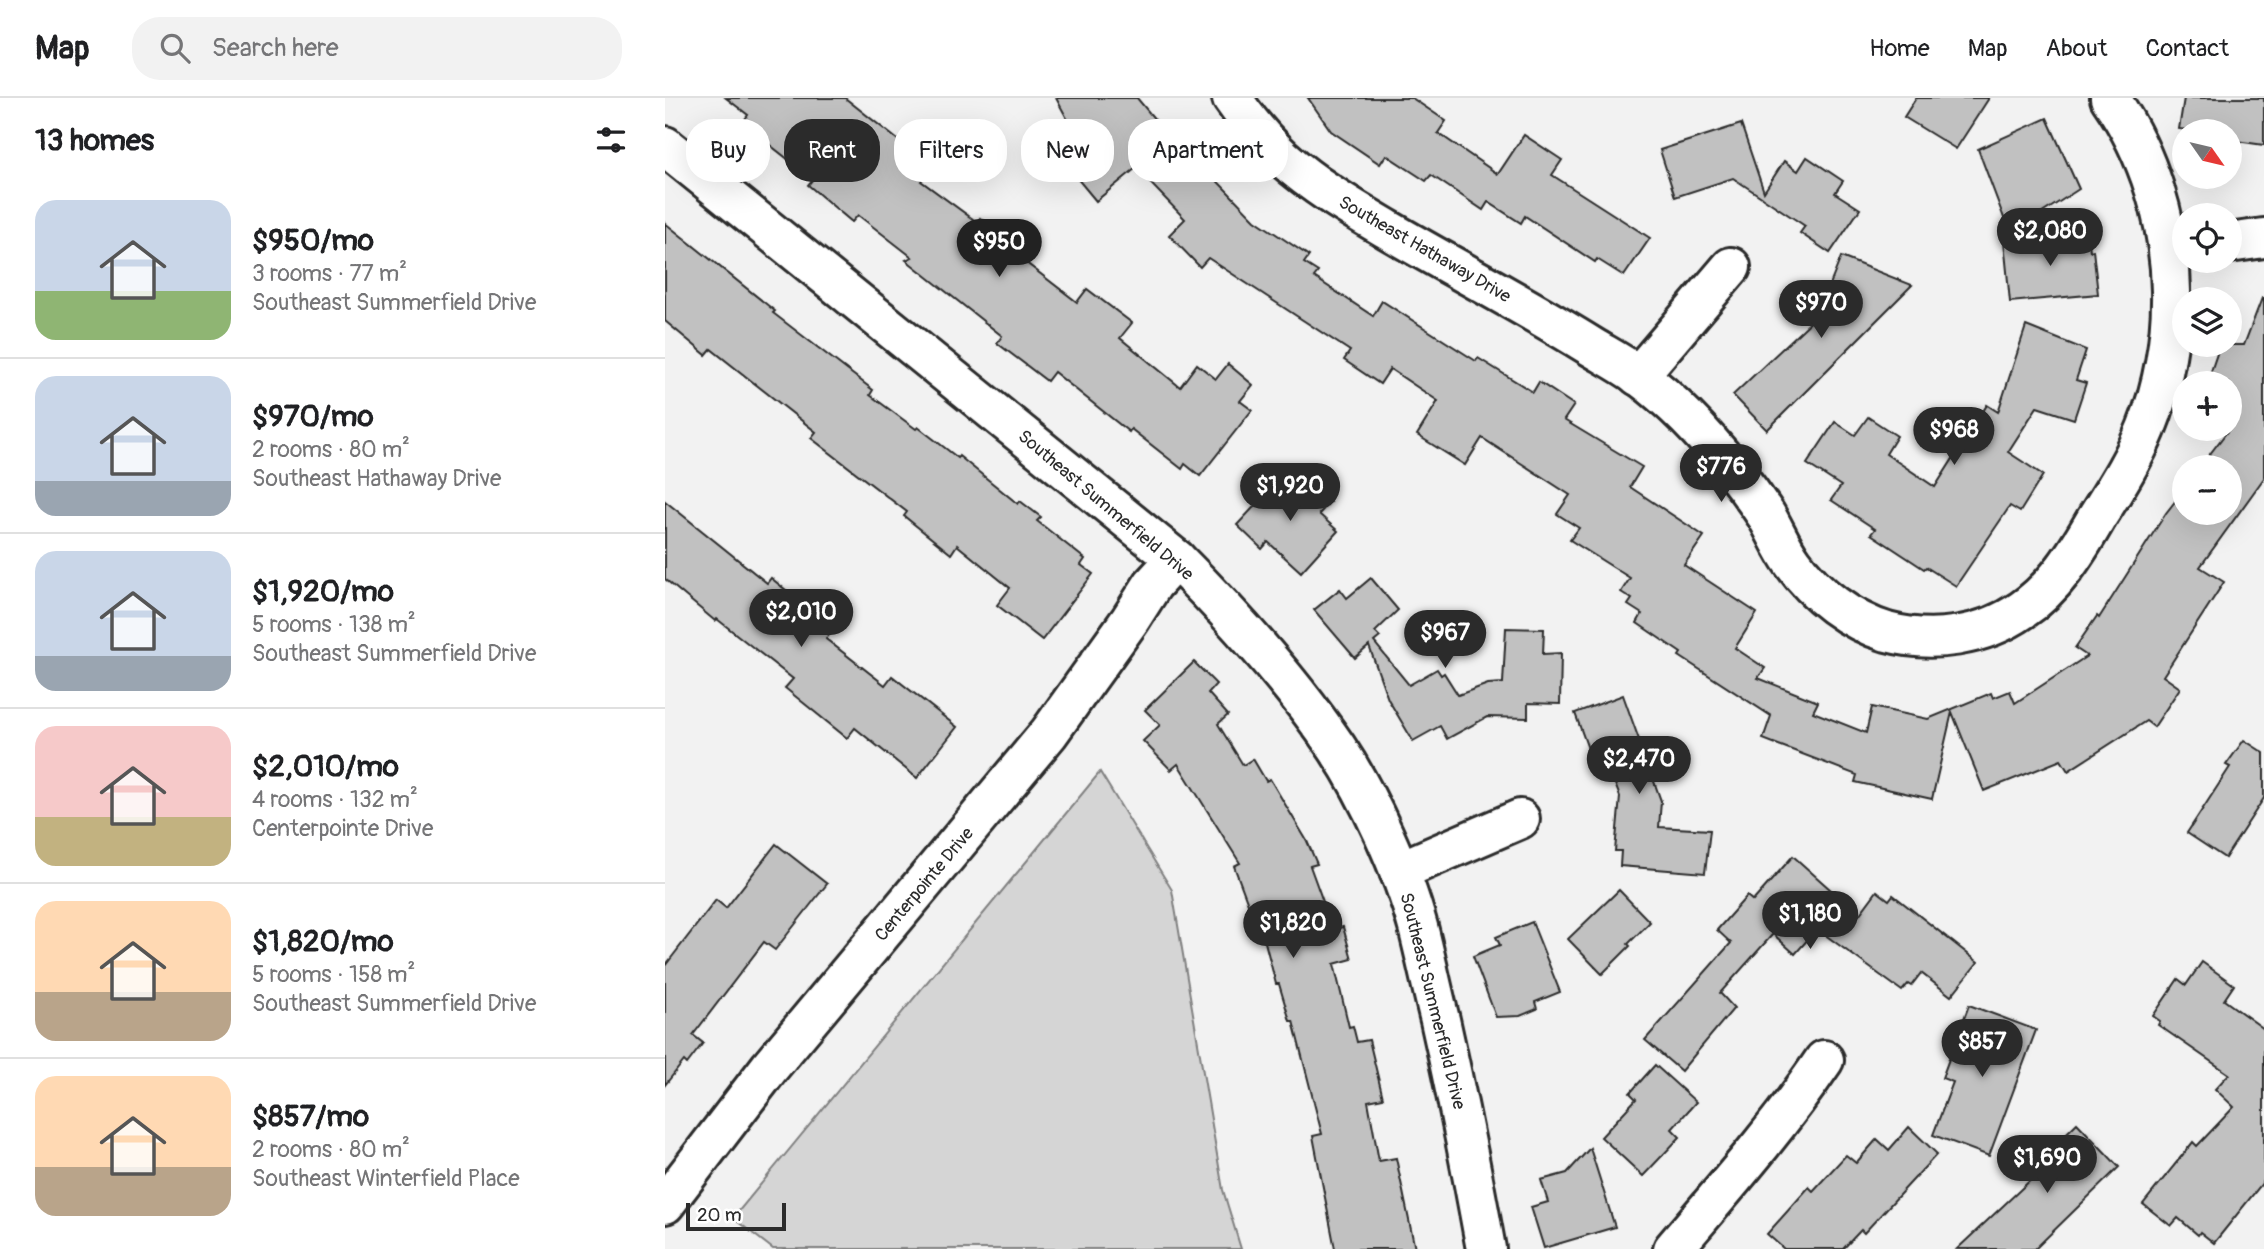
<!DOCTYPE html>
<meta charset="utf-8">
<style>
:root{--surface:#fff;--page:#f2f2f2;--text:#202124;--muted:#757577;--line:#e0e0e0;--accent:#2b2b2b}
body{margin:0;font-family:Pangolin,sans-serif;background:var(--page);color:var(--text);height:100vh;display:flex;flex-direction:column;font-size:26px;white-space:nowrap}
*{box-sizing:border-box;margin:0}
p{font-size:23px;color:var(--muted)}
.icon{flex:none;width:38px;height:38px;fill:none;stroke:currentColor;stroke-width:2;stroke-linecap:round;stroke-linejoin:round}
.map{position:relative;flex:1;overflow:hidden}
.drawer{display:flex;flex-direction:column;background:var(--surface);width:665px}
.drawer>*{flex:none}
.banner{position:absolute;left:21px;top:21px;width:665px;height:63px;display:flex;gap:14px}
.needle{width:46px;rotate:124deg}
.fabs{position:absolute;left:1507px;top:21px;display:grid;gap:14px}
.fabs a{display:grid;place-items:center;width:70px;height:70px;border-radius:50%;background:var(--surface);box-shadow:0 7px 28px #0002;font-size:35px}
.scale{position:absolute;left:21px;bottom:18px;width:100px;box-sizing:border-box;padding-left:7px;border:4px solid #2b2b2b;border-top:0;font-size:19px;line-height:24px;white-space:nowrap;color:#2b2b2b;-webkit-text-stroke:5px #fff;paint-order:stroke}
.price{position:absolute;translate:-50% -60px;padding:0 16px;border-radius:24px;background:var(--accent);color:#fff;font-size:23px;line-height:46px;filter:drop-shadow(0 2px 4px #0008)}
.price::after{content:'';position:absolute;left:50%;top:42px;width:21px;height:16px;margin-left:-10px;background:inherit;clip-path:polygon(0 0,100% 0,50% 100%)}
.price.active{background:#222;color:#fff}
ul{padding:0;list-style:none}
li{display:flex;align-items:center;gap:21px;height:175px;padding:0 35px}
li+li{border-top:2px solid var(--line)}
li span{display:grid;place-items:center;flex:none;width:196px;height:140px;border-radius:21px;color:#555}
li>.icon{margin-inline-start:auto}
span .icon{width:84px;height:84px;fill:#fffc;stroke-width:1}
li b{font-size:30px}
h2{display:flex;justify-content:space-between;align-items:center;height:84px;padding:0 35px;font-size:30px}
.pill{padding:0 24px;border-radius:28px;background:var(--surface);box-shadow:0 7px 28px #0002;font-size:24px;line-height:63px}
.pill.active{background:var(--accent);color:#fff}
header{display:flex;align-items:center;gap:42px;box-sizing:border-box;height:98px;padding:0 35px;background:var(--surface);border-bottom:2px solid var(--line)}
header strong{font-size:33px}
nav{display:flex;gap:38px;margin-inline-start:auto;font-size:24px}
.search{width:490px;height:63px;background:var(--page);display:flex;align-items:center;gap:18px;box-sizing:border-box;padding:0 24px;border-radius:28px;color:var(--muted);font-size:26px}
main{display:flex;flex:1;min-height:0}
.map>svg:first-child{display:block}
.green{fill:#d5d5d5;stroke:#808080;stroke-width:2}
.building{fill:#c1c1c1;stroke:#2b2b2b;stroke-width:2}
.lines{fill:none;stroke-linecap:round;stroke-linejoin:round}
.minor-casing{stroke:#2b2b2b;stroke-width:44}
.minor{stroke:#fff;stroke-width:38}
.labels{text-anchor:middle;stroke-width:5;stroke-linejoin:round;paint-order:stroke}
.street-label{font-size:18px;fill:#2b2b2b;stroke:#fff}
</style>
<header>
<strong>Map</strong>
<div class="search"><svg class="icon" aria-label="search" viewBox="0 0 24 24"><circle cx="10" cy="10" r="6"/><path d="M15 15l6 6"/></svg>Search here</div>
<nav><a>Home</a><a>Map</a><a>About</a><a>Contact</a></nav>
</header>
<main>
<section class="drawer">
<h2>13 homes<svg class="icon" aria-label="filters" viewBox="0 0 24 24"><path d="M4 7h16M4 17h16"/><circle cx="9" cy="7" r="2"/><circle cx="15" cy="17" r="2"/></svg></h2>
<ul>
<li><span style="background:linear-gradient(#c9d6e8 65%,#8fb573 0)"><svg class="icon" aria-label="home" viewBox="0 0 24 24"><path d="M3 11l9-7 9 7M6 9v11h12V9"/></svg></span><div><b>$950/mo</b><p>3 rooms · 77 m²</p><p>Southeast Summerfield Drive</p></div></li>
<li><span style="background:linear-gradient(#c9d6e8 75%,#9aa5b1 0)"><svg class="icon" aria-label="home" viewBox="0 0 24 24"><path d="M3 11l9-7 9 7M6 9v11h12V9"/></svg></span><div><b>$970/mo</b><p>2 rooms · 80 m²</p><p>Southeast Hathaway Drive</p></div></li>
<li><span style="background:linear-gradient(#c9d6e8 75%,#9aa5b1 0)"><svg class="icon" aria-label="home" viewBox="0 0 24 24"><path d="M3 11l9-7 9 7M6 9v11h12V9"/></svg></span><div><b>$1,920/mo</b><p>5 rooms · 138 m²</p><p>Southeast Summerfield Drive</p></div></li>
<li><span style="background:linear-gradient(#f6c9c9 65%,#c2b280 0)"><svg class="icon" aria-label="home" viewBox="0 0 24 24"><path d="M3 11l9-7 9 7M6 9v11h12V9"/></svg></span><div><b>$2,010/mo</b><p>4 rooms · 132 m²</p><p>Centerpointe Drive</p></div></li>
<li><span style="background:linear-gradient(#ffd9b3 65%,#b9a48a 0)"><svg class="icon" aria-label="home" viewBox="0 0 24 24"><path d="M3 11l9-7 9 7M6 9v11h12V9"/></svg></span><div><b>$1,820/mo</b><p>5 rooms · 158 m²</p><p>Southeast Summerfield Drive</p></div></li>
<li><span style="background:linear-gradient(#ffd9b3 65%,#b9a48a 0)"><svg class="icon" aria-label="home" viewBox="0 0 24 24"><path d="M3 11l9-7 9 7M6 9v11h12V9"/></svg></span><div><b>$857/mo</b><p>2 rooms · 80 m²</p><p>Southeast Winterfield Place</p></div></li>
</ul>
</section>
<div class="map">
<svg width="1599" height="1151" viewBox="0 0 1599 1151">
<rect width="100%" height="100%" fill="#f2f2f2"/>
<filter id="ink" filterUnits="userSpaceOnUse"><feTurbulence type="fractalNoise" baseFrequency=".0143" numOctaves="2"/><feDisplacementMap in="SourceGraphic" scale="14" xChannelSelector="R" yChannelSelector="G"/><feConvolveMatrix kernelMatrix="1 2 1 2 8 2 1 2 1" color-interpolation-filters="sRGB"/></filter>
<g filter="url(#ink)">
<polygon class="green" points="435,674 507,792 558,1092 576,1151 108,1151 68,1120"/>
<g class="building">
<polygon points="61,0 180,0 267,69 256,83 312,124 315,120 358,156 355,160 412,204 422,191 467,225 455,240 515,289 532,266 551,281 563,266 588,287 575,303 587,312 535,378 520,366 517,371 466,331 464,334 389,274 382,283 332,245 337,238 241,162 247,159 193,117 187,124 143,87 148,81 77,25 83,17"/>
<polygon points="391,0 472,0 516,53 535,65 590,122 644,158 639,165 653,174 649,179 708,218 717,203 811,263 813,260 868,294 874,284 909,307 899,322 977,369 965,389 1039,438 1019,467 1092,515 1070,550 1100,570 1093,580 1153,604 1148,614 1201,635 1207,609 1263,621 1326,595 1328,600 1345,593 1350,605 1422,558 1410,550 1432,518 1434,520 1501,415 1519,392 1519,415 1564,415 1564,369 1535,369 1564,331 1564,285 1542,285 1555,247 1579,247 1597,200 1599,200 1599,380 1535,469 1559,484 1498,578 1515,590 1489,629 1481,623 1403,673 1396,662 1319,693 1287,614 1267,701 1190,684 1192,677 1098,641 1106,618 1014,558 1016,555 972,525 977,516 963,507 967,501 956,494 965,480 905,442 914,430 892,416 905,397 817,340 800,367 752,337 773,303 725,271 715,286 679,262 685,253 543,160 535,169 504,137 520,121 471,70 431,103 401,67 419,52"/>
<polygon points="643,0 747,0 781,23 773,35 833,76 859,37 897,62 887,77 985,140 959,178 932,161 930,164 860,118 856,125 823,104 818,112 766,77 761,83 721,57 715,66 666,33"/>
<polygon points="1251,0 1324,0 1291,51 1239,19"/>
<polygon points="1519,0 1599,0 1599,47 1564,42 1564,33 1530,33 1514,31"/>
<polygon points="1382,20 1414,91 1345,136 1313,51"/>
<polygon points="1076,26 1099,94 1119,63 1133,73 1142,59 1178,83 1170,95 1195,111 1165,155 1135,135 1140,128 1068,80 1010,99 995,52"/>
<polygon points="0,125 110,213 108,215 208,292 205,297 251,331 253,329 293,360 294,358 353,406 355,403 376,419 372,423 420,461 416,467 428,476 377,542 332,507 345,490 292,447 286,456 239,418 242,414 146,340 151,334 46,251 41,257 0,223"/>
<polygon points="1423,135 1425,153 1428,152 1433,196 1345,204 1339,143"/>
<polygon points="1176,159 1247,187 1102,332 1068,297 1153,217"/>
<polygon points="1361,228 1421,252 1411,282 1421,285 1409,321 1372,309 1343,354 1378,377 1355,414 1345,408 1291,488 1261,469 1259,471 1206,436 1210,431 1166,402 1176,388 1142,366 1170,324 1190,337 1203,319 1232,338 1221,356 1270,389 1322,307 1333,314"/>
<polygon points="616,380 633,397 644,385 665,404 654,416 673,433 636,474 603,444 597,451 572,427"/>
<polygon points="0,403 102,485 106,480 169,531 161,541 220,587 227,578 292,629 252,680 190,630 182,640 120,590 128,581 52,521 50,523 0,481"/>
<polygon points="706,480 733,512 710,534 715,539 709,544 744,587 772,571 776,577 779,575 793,597 823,586 838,585 841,530 879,531 878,556 896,555 895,606 863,605 863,620 822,619 782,641 775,628 748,643 723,601 704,548 690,560 649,512 675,491 682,500"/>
<polygon points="529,564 551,586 543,595 563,617 553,626 578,667 588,661 601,683 605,681 642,743 652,766 645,768 668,831 678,829 687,861 669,866 684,929 688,928 692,944 704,942 718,1000 703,1003 714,1063 731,1060 750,1151 670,1151 648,1038 657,1036 628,923 625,923 614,886 611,886 595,825 591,827 569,768 575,765 513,666 506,672 478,643 495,627 480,612"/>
<polygon points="958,597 996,703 994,729 1045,732 1040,775 955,768 956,753 950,753 955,699 938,655 926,659 910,615"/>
<polygon points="1579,642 1599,655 1599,700 1560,760 1522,735 1565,669 1561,667"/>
<polygon points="111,746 162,786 110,852 99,844 28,937 38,945 22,966 19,963 0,987 0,868 51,802 61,810"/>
<polygon points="1128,758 1194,817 1212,793 1224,802 1228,797 1313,864 1286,898 1256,875 1246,888 1243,886 1237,893 1152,831 1130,856 1108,836 1055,895 1069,910 1016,973 980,942 1066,845 1052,832 1082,798 1088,803"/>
<polygon points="954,792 985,824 963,846 965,848 937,876 903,841"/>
<polygon points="867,824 895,894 870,904 872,911 855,918 831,919 808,858 835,847 831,839"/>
<polygon points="1537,864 1569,887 1559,902 1599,931 1599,1083 1549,1145 1535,1134 1533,1137 1513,1120 1506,1128 1478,1106 1528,1044 1532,1048 1569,1009 1550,991 1564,976 1493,927 1495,923 1488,918 1513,881 1521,887"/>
<polygon points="1304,907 1371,932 1324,1058 1268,1037 1288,984 1277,980"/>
<polygon points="990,967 1031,1004 1007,1031 1015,1039 978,1078 936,1039 971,1001 965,995"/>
<polygon points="1412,1025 1454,1069 1370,1151 1292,1151 1372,1076 1364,1072"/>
<polygon points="1244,1029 1272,1056 1199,1135 1196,1132 1178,1151 1119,1151 1102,1136 1144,1089 1148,1093 1181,1057 1191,1065 1212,1041 1224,1052"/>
<polygon points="925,1050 950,1129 879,1150 866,1109 883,1104 876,1082 902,1075"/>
</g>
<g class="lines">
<defs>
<g id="minor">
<path d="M 567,0 C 582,22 598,42 618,60 C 649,88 685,109 722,131 C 790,171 860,207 927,249 C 942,258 959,267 974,278 C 1009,304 1041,338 1068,372 C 1080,387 1091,402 1101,417 C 1110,432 1117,450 1128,465 C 1150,496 1185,523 1222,534 C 1267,546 1318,539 1357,512 C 1390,490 1412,454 1431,421 C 1449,392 1468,363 1481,331 C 1498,290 1507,238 1506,193 C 1505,125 1484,56 1445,0"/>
<path d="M 0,48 L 511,461 C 570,520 625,581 672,650 C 704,698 738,773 753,829 C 761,860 767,891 775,922 C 792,998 807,1074 821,1151"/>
<polyline points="1564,145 1599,140"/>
<polyline points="973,278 1066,169"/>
<polyline points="734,773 855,721"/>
<polyline points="0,1106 105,969 384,635 465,522 488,486 511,461"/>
<path d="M 1008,1151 C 1060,1090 1114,1029 1159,962"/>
</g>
</defs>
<use href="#minor" class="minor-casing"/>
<use href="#minor" class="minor"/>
</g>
</g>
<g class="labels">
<g class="street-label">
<text transform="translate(760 151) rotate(30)" y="6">Southeast Hathaway Drive</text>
<text transform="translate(441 407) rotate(40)" y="6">Southeast Summerfield Drive</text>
<text transform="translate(259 786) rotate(-50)" y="6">Centerpointe Drive</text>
<text transform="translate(768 903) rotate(76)" y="6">Southeast Summerfield Drive</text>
</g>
</g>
</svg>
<div class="fabs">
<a><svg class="needle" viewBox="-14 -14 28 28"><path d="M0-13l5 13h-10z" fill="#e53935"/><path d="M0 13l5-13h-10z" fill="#757577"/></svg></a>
<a><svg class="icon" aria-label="locate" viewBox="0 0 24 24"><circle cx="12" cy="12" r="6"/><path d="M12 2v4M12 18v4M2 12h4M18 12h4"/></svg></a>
<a><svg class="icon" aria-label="layers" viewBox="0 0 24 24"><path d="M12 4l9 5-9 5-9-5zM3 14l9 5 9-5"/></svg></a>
<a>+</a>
<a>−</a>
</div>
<div class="scale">20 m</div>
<b class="price" style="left:1385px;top:170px">$2,080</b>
<b class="price active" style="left:334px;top:181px">$950</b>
<b class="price" style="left:1156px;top:242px">$970</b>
<b class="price" style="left:1289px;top:369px">$968</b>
<b class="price" style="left:1056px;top:406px">$776</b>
<b class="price" style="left:625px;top:425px">$1,920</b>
<b class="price" style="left:136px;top:551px">$2,010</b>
<b class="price" style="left:780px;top:572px">$967</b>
<b class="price" style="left:974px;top:698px">$2,470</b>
<b class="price" style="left:1145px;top:853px">$1,180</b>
<b class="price" style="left:628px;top:862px">$1,820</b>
<b class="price" style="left:1317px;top:981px">$857</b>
<b class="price" style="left:1382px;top:1097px">$1,690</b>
<div class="banner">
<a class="pill">Buy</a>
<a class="pill active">Rent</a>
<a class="pill">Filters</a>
<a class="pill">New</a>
<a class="pill">Apartment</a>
</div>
</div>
</main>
